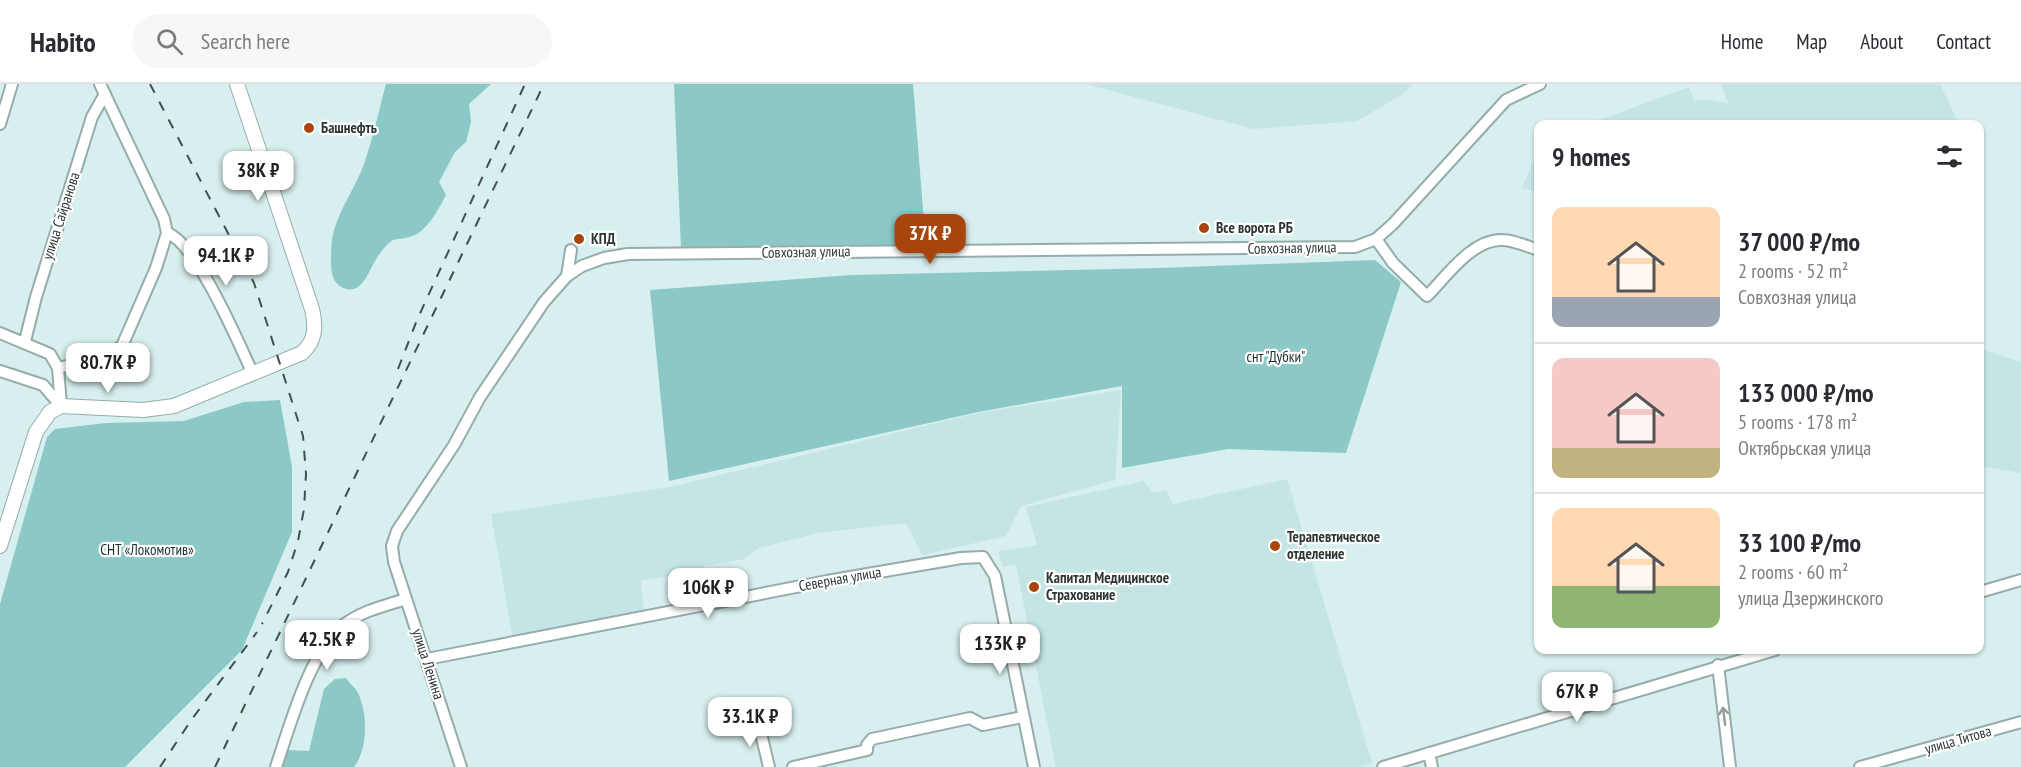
<!DOCTYPE html>
<meta charset="utf-8">
<style>
:root{--surface:#fff;--page:#f7f7f7;--text:#2b2b33;--muted:#7c7c81;--line:#e1e1e2;--accent:#a8450c}
body{margin:0;font-family:"PT Sans Narrow",sans-serif;background:var(--page);color:var(--text);height:100vh;display:flex;flex-direction:column;font-size:22px;white-space:nowrap}
*{box-sizing:border-box;margin:0}
p{font-size:20px;color:var(--muted)}
.icon{flex:none;width:33px;height:33px;fill:none;stroke:currentColor;stroke-width:2;stroke-linecap:round;stroke-linejoin:round}
.map{position:relative;flex:1;overflow:hidden}
.panel{position:absolute;left:1534px;top:36px;width:450px;height:534px;display:flex;flex-direction:column;background:var(--surface);border-radius:12px;box-shadow:0 2px 4px #0004}
.panel>*{flex:none}
.price{position:absolute;translate:-50% -51px;padding:0 14px;border-radius:12px;background:#fff;color:#222;font-size:20px;line-height:39px;filter:drop-shadow(0 2px 3px #0008)}
.price::after{content:'';position:absolute;left:50%;top:36px;width:18px;height:14px;margin-left:-9px;background:inherit;clip-path:polygon(0 0,100% 0,50% 100%)}
.price.selected{background:var(--accent);color:#fff}
ul{padding:0;list-style:none}
li{display:flex;align-items:center;gap:18px;height:150px;padding:0 18px}
li+li{border-top:2px solid var(--line)}
li span{display:grid;place-items:center;flex:none;width:168px;height:120px;border-radius:12px;color:#555}
li>.icon{margin-inline-start:auto}
span .icon{width:72px;height:72px;fill:#fffc;stroke-width:1}
li b{font-size:26px}
h2{display:flex;justify-content:space-between;align-items:center;height:72px;padding:0 18px;font-size:26px}
header{display:flex;align-items:center;gap:36px;box-sizing:border-box;height:84px;padding:0 30px;background:var(--surface);border-bottom:2px solid var(--line)}
header strong{font-size:28px}
nav{display:flex;gap:33px;margin-inline-start:auto;font-size:21px}
.search{width:420px;height:54px;background:var(--page);display:flex;align-items:center;gap:15px;box-sizing:border-box;padding:0 21px;border-radius:33px;color:var(--muted);font-size:22px}
.map>svg:first-child{display:block}
.built{fill:#c4e5e4}
.green{fill:#8bc8c6}
.lines{fill:none;stroke-linecap:round;stroke-linejoin:round}
.minor-casing{stroke:#95acab;stroke-width:14}
.major-casing{stroke:#95acab;stroke-width:16}
.minor{stroke:#fff;stroke-width:10}
.major{stroke:#fff;stroke-width:14}
.rail{stroke:#434f4e;stroke-width:2;stroke-dasharray:10 10;stroke-linecap:butt}
.oneway{stroke:#969b9b}
.poi-dot{fill:#a8450c;stroke:#fff;stroke-width:2}
.labels{text-anchor:middle;stroke-width:4.5;stroke-linejoin:round;paint-order:stroke}
.poi-label{font-size:15px;font-weight:bold;fill:#2d3737;stroke:#fff;text-anchor:start}
.street-label{font-size:15px;fill:#2d3737;stroke:#fff}
.park-label{font-size:15px;fill:#1a2f2e;stroke:#fff}
</style>
<header>
<strong>Habito</strong>
<div class="search"><svg class="icon" aria-label="search" viewBox="0 0 24 24"><circle cx="10" cy="10" r="6"/><path d="M15 15l6 6"/></svg>Search here</div>
<nav><a>Home</a><a>Map</a><a>About</a><a>Contact</a></nav>
</header>
<div class="map">
<svg width="2021" height="683" viewBox="0 0 2021 683">
<rect width="100%" height="100%" fill="#d7efee"/>
<g class="built">
<polygon points="1086,0 1413,0 1403,10 1357,37 1253,45"/>
<polygon points="1720,0 1940,0 1959,40 1588,40 1689,3 1694,16 1711,16 1729,20"/>
<polygon points="1539,63 1539,108 1522,104"/>
<polygon points="1980,265 2021,278 2021,389 1980,382"/>
<polygon points="1121,306 1115,396 1021,422 1006,452 922,471 906,439 818,449 759,464 744,475 704,482 701,488 641,496 644,530 513,556 491,430 670,403 978,329"/>
<polygon points="1287,395 1372,679 1357,683 1056,683 1016,481 1003,483 998,467 1037,461 1026,423 1144,397 1153,409 1166,406 1173,420"/>
</g>
<g class="green">
<path d="M 386,0 L 491,0 L 469,20 L 471,38 L 466,58 L 455,68 L 439,98 L 446,111 C 440,123 427,146 415,151 C 392,160 397,147 378,172 C 371,182 368,195 358,203 C 350,209 336,203 333,193 C 330,184 331,165 332,156 C 336,130 355,105 364,80 C 373,54 379,26 386,0 Z"/>
<polygon points="674,0 913,0 926,163 681,165"/>
<polygon points="1375,176 1401,198 1346,369 1228,365 1122,384 1122,302 978,328 669,397 650,206 851,191 1159,184"/>
<polygon points="280,316 292,383 292,448 242,566 125,683 0,683 0,520 47,353 55,345 106,339 184,337 244,318"/>
<path d="M 346,594 C 349,599 356,604 358,609 C 368,630 368,665 354,683 L 279,683 L 288,666 L 309,667 L 324,605 L 335,595 Z"/>
</g>
<g class="lines">
<defs>
<g id="minor">
<polyline points="0,40 12,0"/>
<path d="M 167,149 C 196,158 239,260 253,290"/>
<path d="M 1376,155 L 1393,179 L 1427,212 C 1446,193 1472,155 1502,156 C 1514,156 1528,163 1539,166"/>
<polyline points="567,192 571,166"/>
<polyline points="0,249 50,270 58,284 61,322"/>
<polyline points="25,257 36,213 92,33 105,10"/>
<polyline points="58,284 105,273 122,262 156,184 167,149 164,135 100,0"/>
<polyline points="0,287 43,301 61,322"/>
<polyline points="1980,508 2021,496"/>
<polyline points="427,575 827,497 961,474 983,473 995,492 1034,683"/>
<polyline points="1718,581 1730,683"/>
<polyline points="758,637 769,683"/>
<polyline points="1429,669 1432,683"/>
<path d="M 276,683 C 289,644 310,568 342,542 C 361,527 384,522 406,515"/>
<polyline points="461,683 394,478 392,462 397,447 454,361 480,313 544,218 567,192 582,182 604,174 628,170 1355,163 1376,155 1393,140 1506,16 1540,0"/>
<polyline points="793,683 867,666 867,661 872,655 970,634 983,641 1022,633"/>
<polyline points="1383,683 1775,566"/>
<polyline points="1860,683 2021,638"/>
</g>
<path id="major" d="M 0,462 L 36,348 L 50,328 L 61,322 L 143,326 L 174,322 L 302,269 C 316,256 316,243 312,225 L 237,0"/>
</defs>
<use href="#minor" class="minor-casing"/>
<use href="#major" class="major-casing"/>
<use href="#minor" class="minor"/>
<use href="#major" class="major"/>
<g class="rail">
<polyline points="150,0 254,199 303,352 306,390 304,425 298,457 288,488 262,540"/>
<polyline points="398,285 417,236 525,0"/>
<polyline points="160,683 192,635 257,548"/>
<polyline points="215,683 544,0"/>
</g>
</g>
<defs><path id="oneway-shaft" d="M-6 0H5M1.5-3L5.5 0L1.5 3" fill="none" stroke-width="1.6" stroke-linecap="round" stroke-linejoin="round" transform="scale(1.5)"/></defs>
<use class="oneway" href="#oneway-shaft" transform="translate(1724 632) rotate(-97)"/>
<g class="poi-dot">
<circle cx="309" cy="44" r="6"/>
<circle cx="1204" cy="144" r="6"/>
<circle cx="579" cy="155" r="6"/>
<circle cx="1275" cy="462" r="6"/>
<circle cx="1034" cy="503" r="6"/>
</g>
<g class="labels">
<g class="poi-label">
<text x="321" y="49">Башнефть</text>
<text x="1216" y="149">Все ворота РБ</text>
<text x="591" y="160">КПД</text>
<text x="1287" y="458">Терапевтическое<tspan x="1287" dy="17">отделение</tspan></text>
<text x="1046" y="499">Капитал Медицинское<tspan x="1046" dy="17">Страхование</tspan></text>
</g>
<g class="street-label">
<text transform="translate(61 132) rotate(-72)" y="5">улица Сайранова</text>
<text transform="translate(1292 164) rotate(-1)" y="5">Совхозная улица</text>
<text transform="translate(806 168) rotate(-1)" y="5">Совхозная улица</text>
<text transform="translate(840 495) rotate(-10)" y="5">Северная улица</text>
<text transform="translate(428 580) rotate(72)" y="5">улица Ленина</text>
<text transform="translate(1958 656) rotate(-16)" y="5">улица Титова</text>
</g>
<g class="park-label">
<text x="1276" y="278">снт "Дубки"</text>
<text x="147" y="471">СНТ «Локомотив»</text>
</g>
</g>
</svg>
<b class="price" style="left:258px;top:118px">38K ₽</b>
<b class="price selected" style="left:930px;top:181px">37K ₽</b>
<b class="price" style="left:226px;top:203px">94.1K ₽</b>
<b class="price" style="left:108px;top:310px">80.7K ₽</b>
<b class="price" style="left:708px;top:535px">106K ₽</b>
<b class="price" style="left:327px;top:587px">42.5K ₽</b>
<b class="price" style="left:1000px;top:591px">133K ₽</b>
<b class="price" style="left:1577px;top:639px">67K ₽</b>
<b class="price" style="left:750px;top:664px">33.1K ₽</b>
<section class="panel">
<h2>9 homes<svg class="icon" aria-label="filters" viewBox="0 0 24 24"><path d="M4 7h16M4 17h16"/><circle cx="9" cy="7" r="2"/><circle cx="15" cy="17" r="2"/></svg></h2>
<ul>
<li><span style="background:linear-gradient(#ffd9b3 75%,#9aa5b1 0)"><svg class="icon" aria-label="home" viewBox="0 0 24 24"><path d="M3 11l9-7 9 7M6 9v11h12V9"/></svg></span><div><b>37 000 ₽/mo</b><p>2 rooms · 52 m²</p><p>Совхозная улица</p></div></li>
<li><span style="background:linear-gradient(#f6c9c9 75%,#c2b280 0)"><svg class="icon" aria-label="home" viewBox="0 0 24 24"><path d="M3 11l9-7 9 7M6 9v11h12V9"/></svg></span><div><b>133 000 ₽/mo</b><p>5 rooms · 178 m²</p><p>Октябрьская улица</p></div></li>
<li><span style="background:linear-gradient(#ffd9b3 65%,#8fb573 0)"><svg class="icon" aria-label="home" viewBox="0 0 24 24"><path d="M3 11l9-7 9 7M6 9v11h12V9"/></svg></span><div><b>33 100 ₽/mo</b><p>2 rooms · 60 m²</p><p>улица Дзержинского</p></div></li>
</ul>
</section>
</div>
